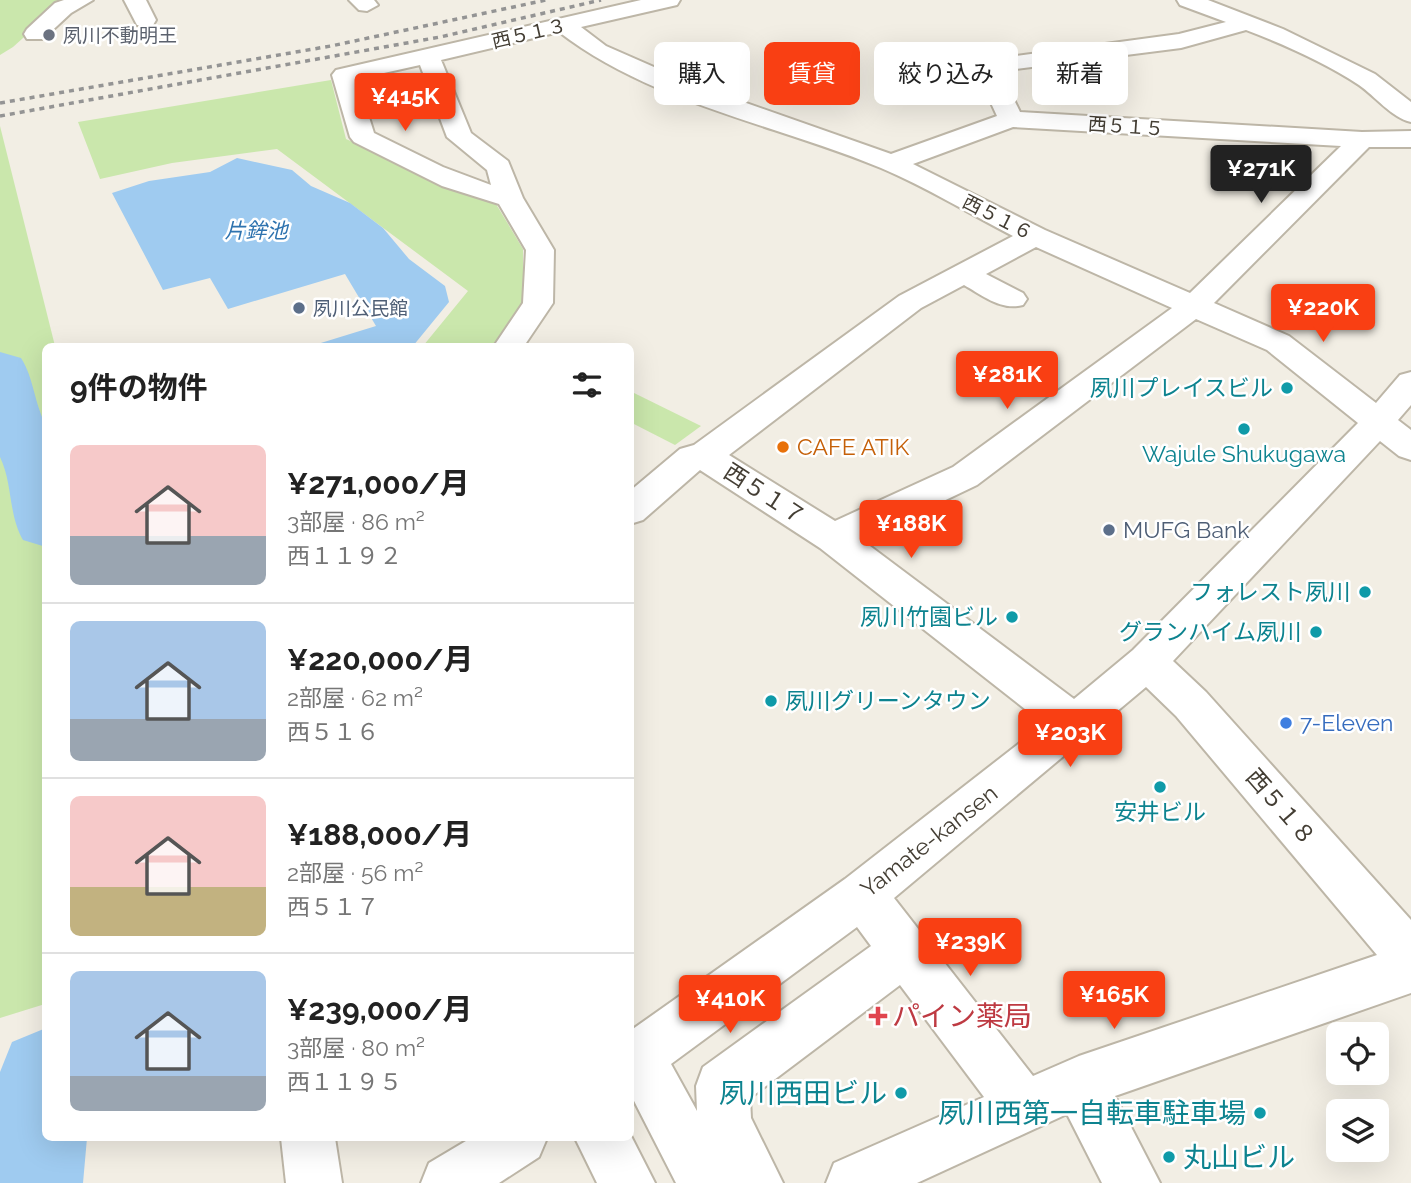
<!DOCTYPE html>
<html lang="ja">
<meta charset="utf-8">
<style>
:root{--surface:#fff;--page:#f6f6f6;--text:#222;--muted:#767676;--line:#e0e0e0;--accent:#f93f13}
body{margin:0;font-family:Raleway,"Noto Sans JP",sans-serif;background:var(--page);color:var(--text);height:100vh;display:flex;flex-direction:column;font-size:26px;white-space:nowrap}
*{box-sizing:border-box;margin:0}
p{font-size:23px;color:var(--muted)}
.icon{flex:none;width:38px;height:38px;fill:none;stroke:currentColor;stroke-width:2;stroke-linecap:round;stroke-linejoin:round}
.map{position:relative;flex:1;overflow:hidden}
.panel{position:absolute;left:42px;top:343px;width:592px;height:798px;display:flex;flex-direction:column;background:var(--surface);border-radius:10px;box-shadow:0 7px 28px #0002}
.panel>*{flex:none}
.top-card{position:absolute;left:654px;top:42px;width:651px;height:63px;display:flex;gap:14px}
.fabs{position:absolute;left:1326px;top:1022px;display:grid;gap:14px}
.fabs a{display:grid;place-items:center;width:63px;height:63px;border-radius:10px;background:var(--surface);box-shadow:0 7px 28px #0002;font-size:35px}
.price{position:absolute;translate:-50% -60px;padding:0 16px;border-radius:7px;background:var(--accent);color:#fff;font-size:23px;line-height:46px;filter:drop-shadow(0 2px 4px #0008)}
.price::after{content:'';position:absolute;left:50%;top:42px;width:21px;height:16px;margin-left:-10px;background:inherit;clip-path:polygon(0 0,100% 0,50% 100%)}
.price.selected{background:#222;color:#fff}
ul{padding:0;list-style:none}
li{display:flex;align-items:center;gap:21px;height:175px;padding:0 28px}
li+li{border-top:2px solid var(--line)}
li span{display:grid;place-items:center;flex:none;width:196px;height:140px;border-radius:10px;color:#555}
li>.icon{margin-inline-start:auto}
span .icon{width:84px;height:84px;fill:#fffc;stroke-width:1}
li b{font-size:30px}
h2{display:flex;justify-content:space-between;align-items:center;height:84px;padding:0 28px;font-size:30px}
.pill{padding:0 24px;border-radius:10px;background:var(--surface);box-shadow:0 7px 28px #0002;font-size:24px;line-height:63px}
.pill.selected{background:var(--accent);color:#fff}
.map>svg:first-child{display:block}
.green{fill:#cae7ac}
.water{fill:#9fcbf0}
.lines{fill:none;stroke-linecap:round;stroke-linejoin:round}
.river{fill:#9fcbf0;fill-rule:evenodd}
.minor-casing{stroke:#bdb6a7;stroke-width:4}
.minor{fill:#fff;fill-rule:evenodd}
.rail{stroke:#949494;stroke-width:3.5;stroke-dasharray:5 5;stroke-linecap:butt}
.worship-dot{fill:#6b7280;stroke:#fff;stroke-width:2.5}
.service-dot{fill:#5c6f8a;stroke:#fff;stroke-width:2.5}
.culture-dot{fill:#0f9aa8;stroke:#fff;stroke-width:2.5}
.food-dot{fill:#e8710a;stroke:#fff;stroke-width:2.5}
.shop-dot{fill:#3f7fe0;stroke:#fff;stroke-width:2.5}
.health-dot{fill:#e0444e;stroke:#fff;stroke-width:2.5}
.labels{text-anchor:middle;stroke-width:5;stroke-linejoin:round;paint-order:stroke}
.far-street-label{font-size:19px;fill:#443e34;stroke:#fff}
.far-worship-label{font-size:19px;fill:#5b616d;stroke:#fff;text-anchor:start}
.far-service-label{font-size:19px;fill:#4e5e75;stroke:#fff;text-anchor:start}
.far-water-label{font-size:21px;font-style:italic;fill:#2e73af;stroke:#fff}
.culture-label{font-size:23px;fill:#0d838f;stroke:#fff;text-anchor:end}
.food-label{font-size:23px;fill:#c56008;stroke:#fff;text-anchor:start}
.street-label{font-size:23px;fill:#443e34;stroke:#fff}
.service-label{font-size:23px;fill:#4e5e75;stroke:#fff;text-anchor:start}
.shop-label{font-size:23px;fill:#366cbe;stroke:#fff;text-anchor:start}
.near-health-label{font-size:28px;fill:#be3a42;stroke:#fff;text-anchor:start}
.near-culture-label{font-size:28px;fill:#0d838f;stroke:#fff;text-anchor:end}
</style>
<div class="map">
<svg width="1411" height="1183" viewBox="0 0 1411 1183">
<rect width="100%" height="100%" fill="#f2eee4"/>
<g class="green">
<polygon points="0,0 61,0 62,3 13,47 0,55"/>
<polygon points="331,80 346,139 496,204 523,249 523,301 494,346 423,346 468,291 277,149 172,163 100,179 78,122"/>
<polygon points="0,126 55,346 46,346 45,1004 0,1018"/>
<polygon points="630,391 701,426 675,445 630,422"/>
</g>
<polygon class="water" points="237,158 292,170 311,186 350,203 383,228 409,259 445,286 449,302 413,346 311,346 376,326 345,274 228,309 210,278 163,290 112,193 149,181 210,172"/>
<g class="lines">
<g class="river">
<path d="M 0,352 L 21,358 C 34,378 34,403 46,425 L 46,547 L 23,540 C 8,514 13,484 0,457 Z"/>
<polygon points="46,1028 46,1138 87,1138 83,1183 0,1183 0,1072 12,1042"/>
</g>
<defs>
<g id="minor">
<polygon points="64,0 93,0 71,13 43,39 27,39 24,34 27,29 55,3"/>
<polygon points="124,0 146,0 156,20 153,25 137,25"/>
<polygon points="349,0 374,0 378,5 367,11 359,10"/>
<path d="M 641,0 L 680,0 L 677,5 L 581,27 L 606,46 L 695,85 L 891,154 L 997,116 L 974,66 L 978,61 L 1179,34 L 1226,22 L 1180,5 L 1177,0 L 1208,0 L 1283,29 L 1375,74 L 1411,102 L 1411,122 C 1392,118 1375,96 1359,85 C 1324,62 1285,45 1246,30 L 1181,48 L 1000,71 L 1020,112 L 1362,132 L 1411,131 L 1411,147 L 1369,147 L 1214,303 L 1289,336 L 1376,403 L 1400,375 L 1411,372 L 1411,405 L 1398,420 L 1411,430 L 1411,460 L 1399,456 L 1380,441 L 1173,661 L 1206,692 L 1411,920 L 1411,993 L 1115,1096 L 1160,1183 L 1102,1183 L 1067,1114 L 917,1183 L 826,1183 L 834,1163 L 984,1097 L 900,985 L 750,1098 L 751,1118 L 783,1183 L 676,1183 L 630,1093 L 630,1031 L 845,879 L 1044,724 L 820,548 L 700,470 L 643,520 L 630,524 L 630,491 L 680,449 L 694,445 L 899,296 L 1013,236 C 970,214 926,187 881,168 C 775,124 651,103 559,32 L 441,60 L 471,133 L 508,161 L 523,198 L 554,250 L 553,303 L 524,346 L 494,346 L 523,303 L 526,250 L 499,204 L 442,186 L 354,142 L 350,137 L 332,75 L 336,70 ZM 420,65 L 447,137 L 487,170 L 491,185 L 443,167 L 374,133 L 357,79 ZM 1013,127 L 1341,146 L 1190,293 L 1045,230 L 913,164 ZM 1036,247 L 1172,308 L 953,467 L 835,521 L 729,455 L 921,308 L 964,285 C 982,295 1001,311 1023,305 L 1027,299 L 1023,293 L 986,274 ZM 1196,319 L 1267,350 L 1358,423 L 1133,650 L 1074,699 L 862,540 L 977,485 ZM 1146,687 L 1176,716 L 1377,955 L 1079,1056 L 1033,1076 L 894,898 ZM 857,927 L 871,946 L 703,1067 L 696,1086 L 697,1111 L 671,1064 Z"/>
<polygon points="630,1134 655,1183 597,1183 575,1138 630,1138"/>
<polygon points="281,1138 335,1138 342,1183 286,1183"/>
<polygon points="471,1138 547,1138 539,1157 499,1183 421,1183 429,1163"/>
</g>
</defs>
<use href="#minor" class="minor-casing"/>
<use href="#minor" class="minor"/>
<g class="rail">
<polyline points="0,103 331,46 546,0"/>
<polyline points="0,116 440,37 601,0"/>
</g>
</g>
<circle class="worship-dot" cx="49" cy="35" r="7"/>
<g class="service-dot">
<circle cx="299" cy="308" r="7"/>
<circle cx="1109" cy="530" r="7"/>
</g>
<g class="culture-dot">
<circle cx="1287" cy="388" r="7"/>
<circle cx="1244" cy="429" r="7"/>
<circle cx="1365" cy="592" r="7"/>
<circle cx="1012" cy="617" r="7"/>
<circle cx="1316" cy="632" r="7"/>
<circle cx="771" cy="701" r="7"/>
<circle cx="1160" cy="787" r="7"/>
<circle cx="901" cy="1093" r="7"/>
<circle cx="1260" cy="1113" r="7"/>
<circle cx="1169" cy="1157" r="7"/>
</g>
<circle class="food-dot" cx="783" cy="447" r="7"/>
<circle class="shop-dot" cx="1286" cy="723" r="7"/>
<path class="health-dot" d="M874.5 1005.5h7v7h7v7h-7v7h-7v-7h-7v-7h7z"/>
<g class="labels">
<g class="far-street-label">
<text transform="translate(529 33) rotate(-13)" y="7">西５１３</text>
<text transform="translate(1126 126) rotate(4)" y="7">西５１５</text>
<text transform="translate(998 217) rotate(27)" y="7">西５１６</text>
</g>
<g class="far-worship-label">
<text x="63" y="42">夙川不動明王</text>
</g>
<g class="far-service-label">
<text x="313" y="315">夙川公民館</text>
</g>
<g class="far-water-label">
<text x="256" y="238">片鉾池</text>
</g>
<g class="culture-label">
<text x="1273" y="396">夙川プレイスビル</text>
<text x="1244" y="462" text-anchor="middle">Wajule Shukugawa</text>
<text x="1351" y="600">フォレスト夙川</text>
<text x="998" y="625">夙川竹園ビル</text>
<text x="1302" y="640">グランハイム夙川</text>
<text x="785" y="709" text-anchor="start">夙川グリーンタウン</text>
<text x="1160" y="820" text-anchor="middle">安井ビル</text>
</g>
<g class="food-label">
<text x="797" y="455">CAFE ATIK</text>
</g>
<g class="street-label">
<text transform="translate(765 494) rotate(33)" y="8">西５１７</text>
<text transform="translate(1281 807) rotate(49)" y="8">西５１８</text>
<text transform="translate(929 841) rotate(-38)" y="8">Yamate-kansen</text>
</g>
<g class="service-label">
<text x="1123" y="538">MUFG Bank</text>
</g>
<g class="shop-label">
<text x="1300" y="731">7-Eleven</text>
</g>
<g class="near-health-label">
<text x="892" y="1026">パイン薬局</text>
</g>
<g class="near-culture-label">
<text x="887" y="1103">夙川西田ビル</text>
<text x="1246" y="1123">夙川西第一自転車駐車場</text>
<text x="1183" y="1167" text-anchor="start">丸山ビル</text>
</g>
</g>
</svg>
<div class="fabs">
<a><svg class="icon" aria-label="locate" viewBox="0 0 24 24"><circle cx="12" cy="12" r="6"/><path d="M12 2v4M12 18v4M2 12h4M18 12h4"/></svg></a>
<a><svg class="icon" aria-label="layers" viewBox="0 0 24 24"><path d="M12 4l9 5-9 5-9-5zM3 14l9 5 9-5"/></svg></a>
</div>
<b class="price" style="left:405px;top:133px">¥415K</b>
<b class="price selected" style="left:1261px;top:205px">¥271K</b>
<b class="price" style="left:1323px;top:344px">¥220K</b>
<b class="price" style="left:1007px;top:411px">¥281K</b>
<b class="price" style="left:911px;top:560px">¥188K</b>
<b class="price" style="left:1070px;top:769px">¥203K</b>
<b class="price" style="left:970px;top:978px">¥239K</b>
<b class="price" style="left:1114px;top:1031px">¥165K</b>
<b class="price" style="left:730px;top:1035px">¥410K</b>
<div class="top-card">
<a class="pill">購入</a>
<a class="pill selected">賃貸</a>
<a class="pill">絞り込み</a>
<a class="pill">新着</a>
</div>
<section class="panel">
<h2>9件の物件<svg class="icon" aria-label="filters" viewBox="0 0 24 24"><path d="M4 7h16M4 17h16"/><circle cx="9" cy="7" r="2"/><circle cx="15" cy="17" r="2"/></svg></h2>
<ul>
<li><span style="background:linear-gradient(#f6c9c9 65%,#9aa5b1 0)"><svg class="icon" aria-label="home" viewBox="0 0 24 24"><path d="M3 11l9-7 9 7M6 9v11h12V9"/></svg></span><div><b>¥271,000/月</b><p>3部屋 · 86 m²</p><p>西１１９２</p></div></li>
<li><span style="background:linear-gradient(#a9c7e8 70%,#9aa5b1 0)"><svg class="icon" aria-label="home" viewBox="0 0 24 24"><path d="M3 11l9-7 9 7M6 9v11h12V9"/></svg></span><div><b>¥220,000/月</b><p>2部屋 · 62 m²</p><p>西５１６</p></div></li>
<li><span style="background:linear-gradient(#f6c9c9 65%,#c2b280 0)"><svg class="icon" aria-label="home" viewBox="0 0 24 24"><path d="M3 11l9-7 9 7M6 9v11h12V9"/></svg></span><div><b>¥188,000/月</b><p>2部屋 · 56 m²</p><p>西５１７</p></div></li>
<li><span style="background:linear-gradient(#a9c7e8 75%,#9aa5b1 0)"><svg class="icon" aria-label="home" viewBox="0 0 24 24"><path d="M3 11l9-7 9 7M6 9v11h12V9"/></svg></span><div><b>¥239,000/月</b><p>3部屋 · 80 m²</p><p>西１１９５</p></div></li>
</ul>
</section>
</div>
